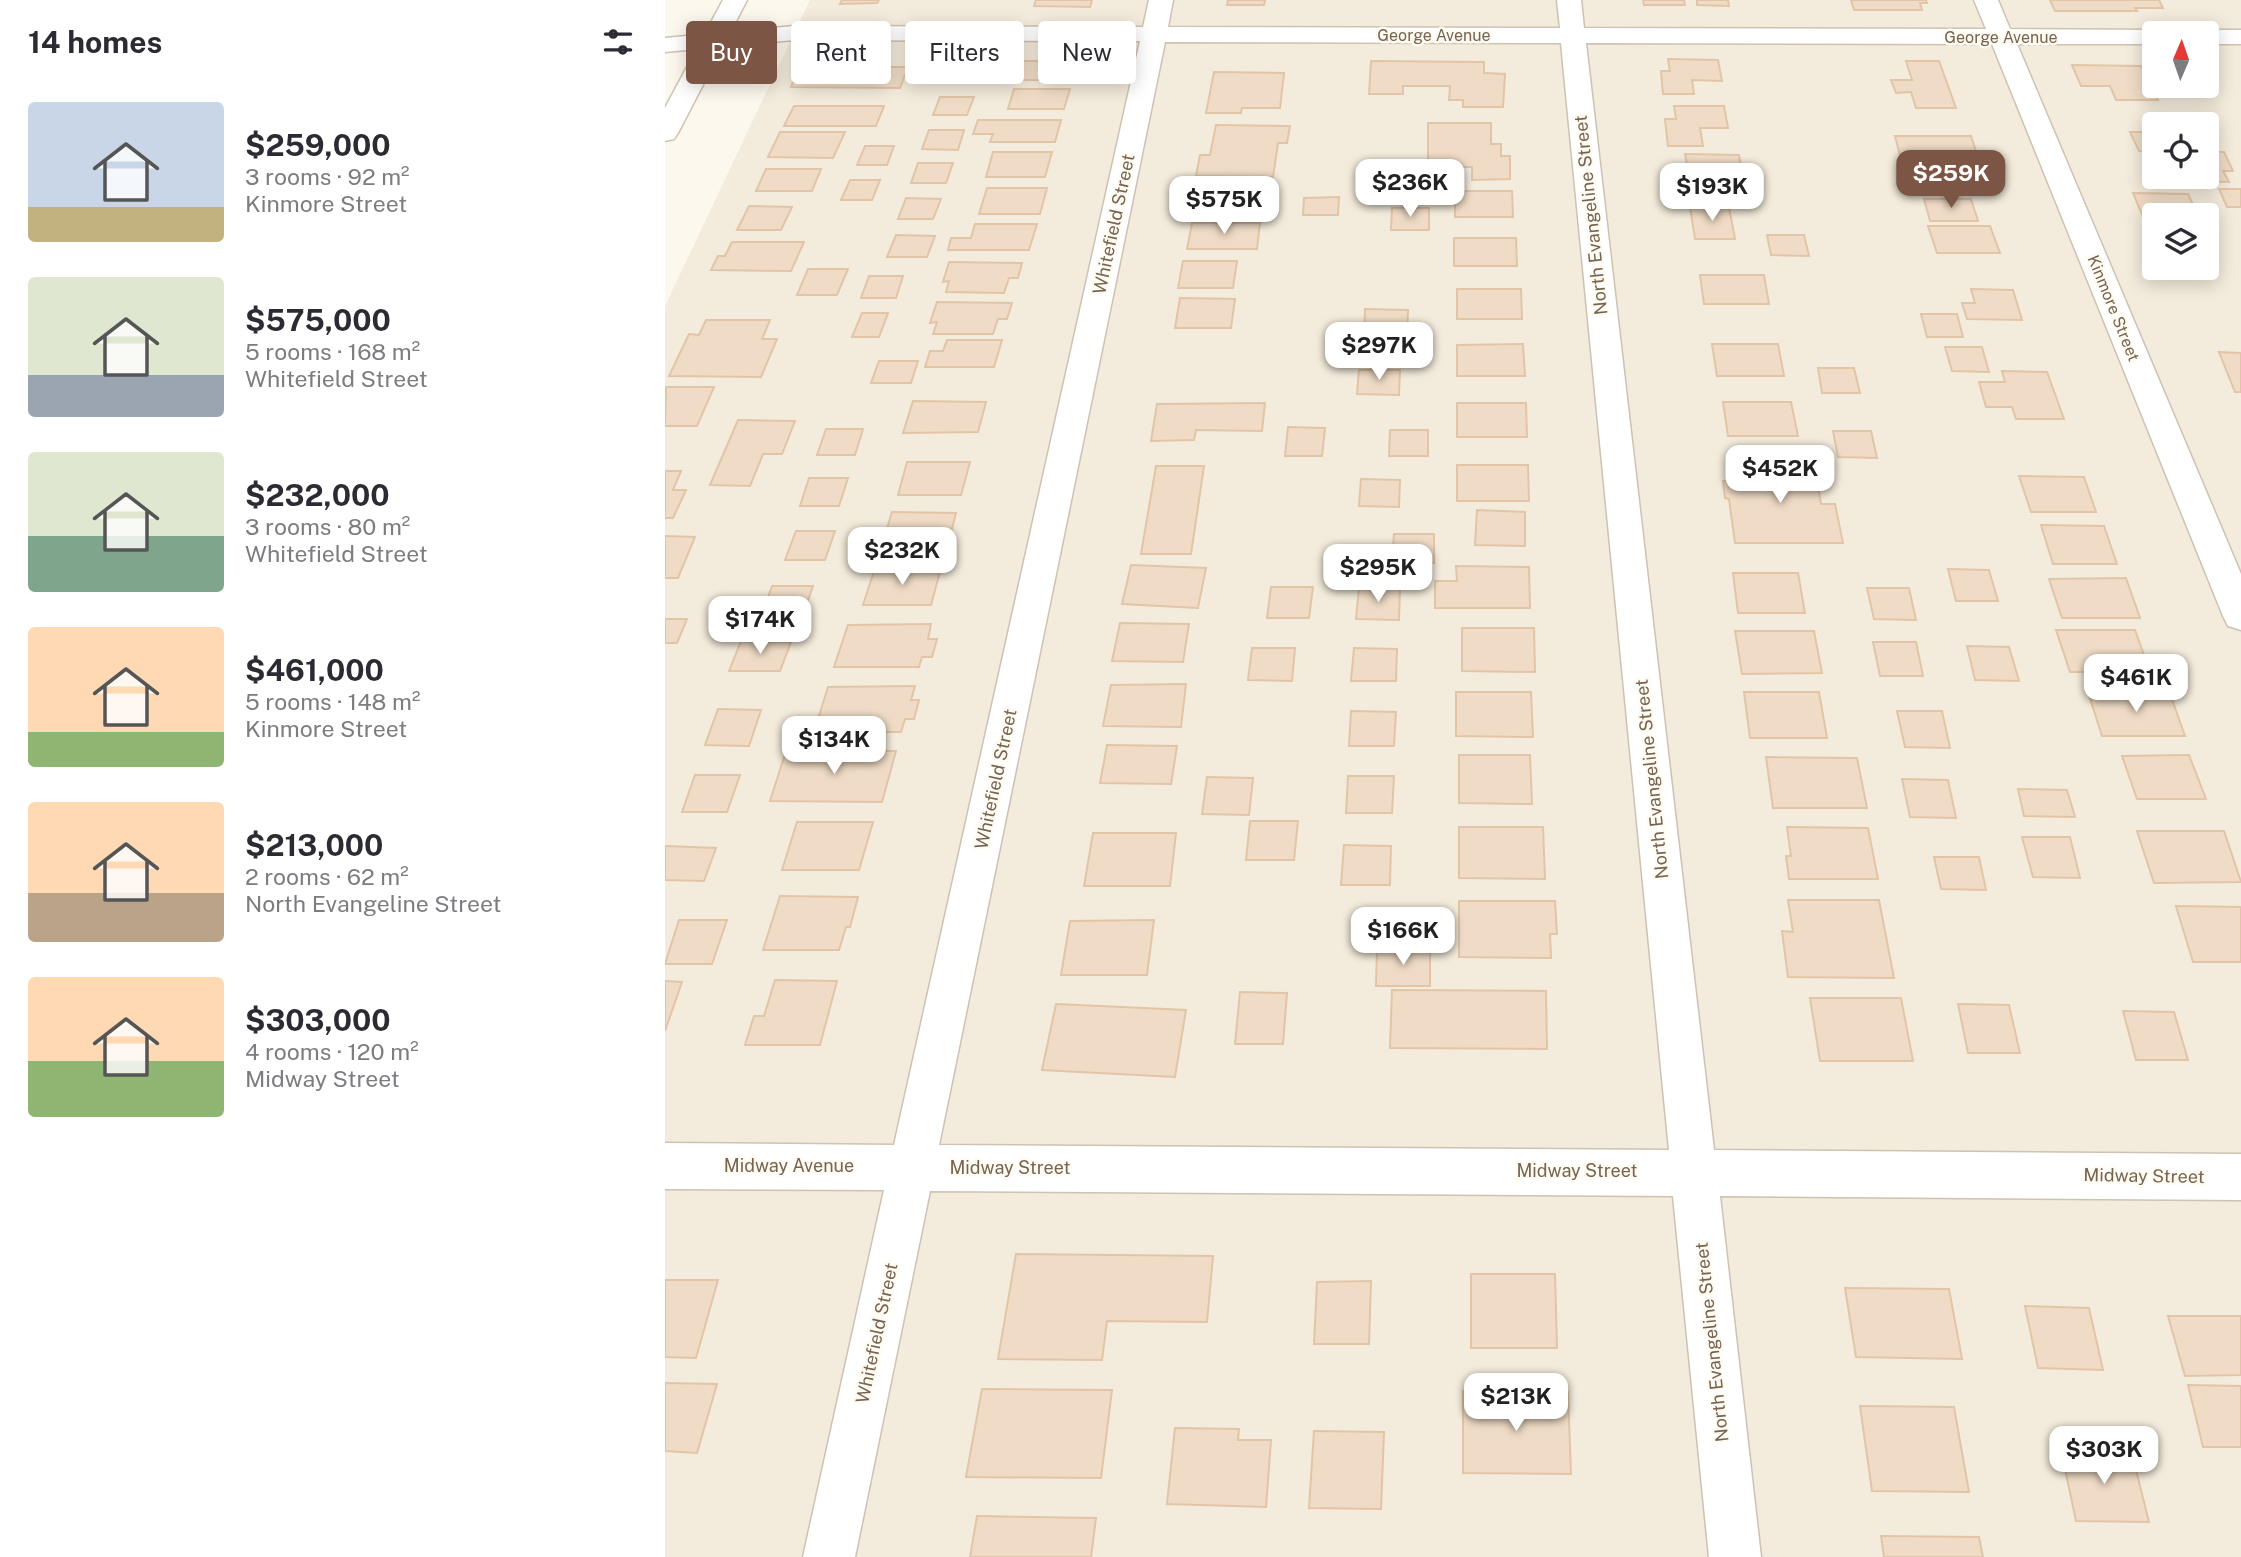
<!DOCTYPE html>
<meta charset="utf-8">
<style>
:root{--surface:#fff;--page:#f7f7f7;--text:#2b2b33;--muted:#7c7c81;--accent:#7c5545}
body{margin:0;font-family:"Public Sans",sans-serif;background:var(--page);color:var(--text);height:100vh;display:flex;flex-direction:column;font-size:26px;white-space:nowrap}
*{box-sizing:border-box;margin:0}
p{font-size:23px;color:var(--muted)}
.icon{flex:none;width:38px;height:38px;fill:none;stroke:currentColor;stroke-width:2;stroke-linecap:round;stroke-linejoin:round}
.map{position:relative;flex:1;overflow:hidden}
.details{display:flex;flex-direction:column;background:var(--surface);width:665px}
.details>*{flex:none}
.banner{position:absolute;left:21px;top:21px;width:665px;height:63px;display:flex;gap:14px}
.needle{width:46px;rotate:2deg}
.tools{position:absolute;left:1477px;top:21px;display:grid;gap:14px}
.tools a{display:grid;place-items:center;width:77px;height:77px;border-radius:7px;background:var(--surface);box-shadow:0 4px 18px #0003;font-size:35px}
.price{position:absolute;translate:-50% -60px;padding:0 16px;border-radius:14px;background:#fff;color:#222;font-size:23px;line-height:46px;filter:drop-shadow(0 2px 4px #0008)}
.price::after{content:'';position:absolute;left:50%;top:42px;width:21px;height:16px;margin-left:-10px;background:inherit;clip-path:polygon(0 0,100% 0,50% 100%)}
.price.current{background:var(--accent);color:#fff}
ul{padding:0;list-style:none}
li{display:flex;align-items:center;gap:21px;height:175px;padding:0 28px}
li span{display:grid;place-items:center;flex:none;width:196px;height:140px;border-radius:7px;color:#555}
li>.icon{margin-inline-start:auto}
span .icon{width:84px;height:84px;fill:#fffc;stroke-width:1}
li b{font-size:30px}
h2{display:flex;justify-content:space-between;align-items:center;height:84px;padding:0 28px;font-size:30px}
.chip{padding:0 24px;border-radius:7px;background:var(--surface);box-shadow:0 4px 18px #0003;font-size:24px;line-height:63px}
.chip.current{background:var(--accent);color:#fff}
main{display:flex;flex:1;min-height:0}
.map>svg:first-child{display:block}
.residential{fill:#f3ebdb;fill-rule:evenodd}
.building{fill:#f0dcc6;stroke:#e2c5a7;stroke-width:2}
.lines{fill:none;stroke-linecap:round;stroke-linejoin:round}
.minor-casing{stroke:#cec2b2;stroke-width:3}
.secondary-casing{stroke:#d1c3b0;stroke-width:3}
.minor{fill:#fff;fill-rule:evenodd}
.secondary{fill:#fff;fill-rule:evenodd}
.labels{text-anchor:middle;stroke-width:5;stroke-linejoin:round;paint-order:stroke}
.far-street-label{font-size:16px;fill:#776350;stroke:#fefbf3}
.street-label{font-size:18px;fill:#776350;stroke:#fefbf3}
</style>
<main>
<section class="details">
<h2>14 homes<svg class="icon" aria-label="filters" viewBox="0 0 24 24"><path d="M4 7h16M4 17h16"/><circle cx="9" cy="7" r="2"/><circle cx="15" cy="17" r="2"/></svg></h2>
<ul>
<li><span style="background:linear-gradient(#c9d6e8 75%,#c2b280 0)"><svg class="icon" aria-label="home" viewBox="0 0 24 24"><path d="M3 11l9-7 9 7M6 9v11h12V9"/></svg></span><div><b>$259,000</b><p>3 rooms · 92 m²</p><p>Kinmore Street</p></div></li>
<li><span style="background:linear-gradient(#dfe7d0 70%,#9aa5b1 0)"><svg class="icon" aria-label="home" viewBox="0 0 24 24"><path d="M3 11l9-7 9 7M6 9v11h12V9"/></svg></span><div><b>$575,000</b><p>5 rooms · 168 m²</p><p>Whitefield Street</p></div></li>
<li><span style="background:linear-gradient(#dfe7d0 60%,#7fa58c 0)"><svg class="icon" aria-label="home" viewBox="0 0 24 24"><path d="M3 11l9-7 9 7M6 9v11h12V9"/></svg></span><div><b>$232,000</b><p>3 rooms · 80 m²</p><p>Whitefield Street</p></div></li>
<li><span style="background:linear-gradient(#ffd9b3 75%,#8fb573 0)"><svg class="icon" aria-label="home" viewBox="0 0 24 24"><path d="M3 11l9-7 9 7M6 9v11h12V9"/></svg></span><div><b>$461,000</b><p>5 rooms · 148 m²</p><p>Kinmore Street</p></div></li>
<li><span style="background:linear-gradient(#ffd9b3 65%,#b9a48a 0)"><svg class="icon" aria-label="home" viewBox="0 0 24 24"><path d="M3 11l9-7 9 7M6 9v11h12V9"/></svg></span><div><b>$213,000</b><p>2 rooms · 62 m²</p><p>North Evangeline Street</p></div></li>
<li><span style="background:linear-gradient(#ffd9b3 60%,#8fb573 0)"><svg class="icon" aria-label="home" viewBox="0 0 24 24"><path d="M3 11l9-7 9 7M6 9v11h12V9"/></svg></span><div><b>$303,000</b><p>4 rooms · 120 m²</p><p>Midway Street</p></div></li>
</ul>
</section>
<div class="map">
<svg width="1576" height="1557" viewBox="0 0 1576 1557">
<rect width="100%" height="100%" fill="#fcf8ed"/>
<path class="residential" d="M 145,0 L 1576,0 L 1576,1557 L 0,1557 L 0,306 ZM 1489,33 L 1542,33 L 1542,86 L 1489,86 ZM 1489,124 L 1542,124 L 1542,177 L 1489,177 ZM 1489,215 L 1542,215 L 1542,268 L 1489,268 Z"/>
<g class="building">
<polygon points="177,0 214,0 212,3 175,4"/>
<polygon points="371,0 427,0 425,7 369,6"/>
<polygon points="563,0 600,0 599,5 562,5"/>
<polygon points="978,0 1019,0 1020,5 979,5"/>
<polygon points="1032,0 1063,0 1064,6 1032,5"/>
<polygon points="1186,0 1261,0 1262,3 1255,3 1257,10 1189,10"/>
<polygon points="1385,0 1494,0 1498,8 1470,8 1472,11 1390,11"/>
<polygon points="150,56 202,56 198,67 243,67 235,88 126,87 130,77 140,77"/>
<polygon points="1003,59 1053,60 1057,81 1027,80 1029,94 998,94 996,71 1005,71"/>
<polygon points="356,61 411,61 405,80 351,80"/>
<polygon points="706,61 819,62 819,73 840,74 838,107 798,107 798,100 784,100 785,86 738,86 738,94 704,94"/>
<polygon points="1241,61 1274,61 1291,108 1251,108 1246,92 1231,93 1226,80 1247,80"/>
<polygon points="1407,65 1476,66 1493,100 1451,100 1445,86 1416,86"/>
<polygon points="549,72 619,73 615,108 577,108 576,113 541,113"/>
<polygon points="349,89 405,89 399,109 343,109"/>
<polygon points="275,97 309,97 302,115 268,115"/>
<polygon points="129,106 219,106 211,126 119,126"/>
<polygon points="1009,106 1059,106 1063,128 1035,128 1038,146 1003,146 1000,119 1011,119"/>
<polygon points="313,120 396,120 390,142 325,142 328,134 308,134"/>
<polygon points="763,123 826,123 826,144 836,144 836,156 845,156 845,179 807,180 807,167 763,167"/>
<polygon points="551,125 625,126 622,143 613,143 608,177 531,176 535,155 545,155"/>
<polygon points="264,130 299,130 293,150 257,149"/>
<polygon points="115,132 180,132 168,158 103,157"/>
<polygon points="1465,132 1489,132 1489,151 1474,151"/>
<polygon points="1230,136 1306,136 1314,160 1301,160 1307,179 1249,179 1243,159 1236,159"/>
<polygon points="1542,138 1549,152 1559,152 1568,171 1558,171 1564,182 1509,181 1507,177 1542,177"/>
<polygon points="200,146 229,146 222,165 192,165"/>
<polygon points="328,152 387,152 380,177 321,177"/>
<polygon points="1020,154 1074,155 1078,179 1051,179 1054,196 1019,195 1015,165 1022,165"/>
<polygon points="253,163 288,163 281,183 246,183"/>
<polygon points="101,169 156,169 147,191 91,191"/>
<polygon points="185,180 215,180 207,200 176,200"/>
<polygon points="534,186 601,186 596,212 529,211"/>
<polygon points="322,188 382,188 375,214 314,214"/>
<polygon points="1554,189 1576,189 1576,207 1562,207"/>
<polygon points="790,191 847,191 848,217 790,217"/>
<polygon points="1468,193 1523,194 1533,215 1478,217"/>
<polygon points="674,197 673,215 638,215 639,198"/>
<polygon points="241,198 276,199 268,219 233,219"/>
<polygon points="1259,199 1306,199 1313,221 1265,221"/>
<polygon points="84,206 127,207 116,230 72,230"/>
<polygon points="1025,207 1064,207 1070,239 1030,239"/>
<polygon points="727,208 764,208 764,230 726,230"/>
<polygon points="527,223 595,223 592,249 522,249"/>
<polygon points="310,224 372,224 364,250 283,250 286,238 306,238"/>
<polygon points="1263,226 1325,226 1335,253 1272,253"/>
<polygon points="231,235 270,236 262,257 222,257"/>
<polygon points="1102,235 1139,235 1144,256 1106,255"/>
<polygon points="789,238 851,238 852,266 789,266"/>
<polygon points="67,242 139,242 126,271 46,270 53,256 60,256"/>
<polygon points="518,261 572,261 568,288 513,288"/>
<polygon points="284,262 357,263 353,278 344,278 339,293 281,292 284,281 278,282"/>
<polygon points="143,269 183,269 172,295 132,295"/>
<polygon points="1035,275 1099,275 1104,304 1039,304"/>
<polygon points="204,276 238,276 231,298 196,298"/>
<polygon points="792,289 856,289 857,319 792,319"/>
<polygon points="1306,289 1348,290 1357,320 1302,319 1297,303 1310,303"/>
<polygon points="515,298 570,299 566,328 510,328"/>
<polygon points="272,302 347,303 342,319 333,319 328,334 268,334 272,322 265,323"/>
<polygon points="700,309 743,310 742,336 699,336"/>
<polygon points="197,313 223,313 214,337 187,337"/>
<polygon points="1256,314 1292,314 1298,337 1262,337"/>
<polygon points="41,320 105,320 97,339 112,339 96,377 4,376 24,334 34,335"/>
<polygon points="282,340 337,340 329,367 260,367 265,351 278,351"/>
<polygon points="858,344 860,376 792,376 792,345"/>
<polygon points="1047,344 1113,344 1119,376 1052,376"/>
<polygon points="1280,347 1317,347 1324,372 1287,371"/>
<polygon points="1554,352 1576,353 1576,392 1570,392"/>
<polygon points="214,361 253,361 246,383 206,383"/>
<polygon points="1153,368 1189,368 1195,393 1157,393"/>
<polygon points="694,370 735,370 734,395 692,394"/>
<polygon points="1337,371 1382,372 1399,419 1351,419 1347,407 1321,407 1314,382 1340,382"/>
<polygon points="1,387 49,387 32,426 0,426"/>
<polygon points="248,401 321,402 313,432 238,433"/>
<polygon points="1058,402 1126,402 1133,436 1063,436"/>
<polygon points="600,403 597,431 531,430 529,440 486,441 492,404"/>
<polygon points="792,403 861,403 862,437 792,437"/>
<polygon points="73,420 130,421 117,454 98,454 85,486 45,485"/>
<polygon points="623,427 660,428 657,456 620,456"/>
<polygon points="161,429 198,429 190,455 152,455"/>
<polygon points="725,430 763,430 763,456 724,456"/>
<polygon points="1168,431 1206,431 1212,458 1173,457"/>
<polygon points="242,462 305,462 296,495 233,495"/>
<polygon points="1067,463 1149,463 1156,504 1170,504 1178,543 1070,543 1064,499 1060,498 1058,481 1070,481"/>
<polygon points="792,465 863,465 864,501 792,501"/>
<polygon points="491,466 539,466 526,554 476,554"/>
<polygon points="0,471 16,471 8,490 21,490 8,518 0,518"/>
<polygon points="1354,476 1419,477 1431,512 1366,512"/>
<polygon points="144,478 183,478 174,506 135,506"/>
<polygon points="696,479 735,480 734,507 694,506"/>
<polygon points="812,510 860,512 860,546 810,545"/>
<polygon points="227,512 291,513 282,548 216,548"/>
<polygon points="1376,525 1439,526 1452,564 1388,564"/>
<polygon points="131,531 170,531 160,560 120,560"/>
<polygon points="729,534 769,534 769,563 727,562"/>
<polygon points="0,536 30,537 13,578 0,578"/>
<polygon points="466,565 541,568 533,608 457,604"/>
<polygon points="791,566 864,567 865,608 770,608 770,581 792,581"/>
<polygon points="210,568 276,568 266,605 198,605"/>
<polygon points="1283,569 1324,570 1333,601 1291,601"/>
<polygon points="1068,573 1133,573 1140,613 1073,613"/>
<polygon points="1461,578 1475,618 1397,618 1384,579"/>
<polygon points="107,586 148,586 137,617 96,617"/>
<polygon points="606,587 648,587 644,618 602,618"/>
<polygon points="694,588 735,589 734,620 691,619"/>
<polygon points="1202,588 1244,588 1251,620 1209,619"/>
<polygon points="0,619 22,619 12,643 0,643"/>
<polygon points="455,623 524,624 518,662 447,661"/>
<polygon points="266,624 263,639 272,639 267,657 257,657 254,667 169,667 183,625"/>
<polygon points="797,628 869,628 870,672 797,671"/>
<polygon points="1391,630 1470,630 1485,672 1405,672"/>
<polygon points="1070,631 1149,631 1157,673 1077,674"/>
<polygon points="76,641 126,642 115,671 64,671"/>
<polygon points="1208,642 1251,642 1258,676 1215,676"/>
<polygon points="1302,646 1344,647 1354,681 1310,680"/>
<polygon points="587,648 630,648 627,681 583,680"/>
<polygon points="689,648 732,649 731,681 686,681"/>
<polygon points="521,684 516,727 438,726 446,685"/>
<polygon points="250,686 246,700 254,700 249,719 240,719 236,732 149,732 163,687"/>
<polygon points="1504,691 1520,736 1437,736 1423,692"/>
<polygon points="791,692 866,692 868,737 791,736"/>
<polygon points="1079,692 1154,692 1162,738 1085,738"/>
<polygon points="53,709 96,710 84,746 40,745"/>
<polygon points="686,711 731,712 729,746 684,746"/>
<polygon points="1232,711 1277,711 1285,748 1240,747"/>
<polygon points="442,745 512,746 506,784 435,783"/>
<polygon points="121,751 231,751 217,802 105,801"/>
<polygon points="794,755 865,755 867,804 794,803"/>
<polygon points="1524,755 1541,799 1472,799 1457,756"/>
<polygon points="1101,757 1192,758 1202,808 1108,808"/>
<polygon points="30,775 75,775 62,812 17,812"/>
<polygon points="683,776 729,776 727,813 681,813"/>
<polygon points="542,777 588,778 584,815 537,814"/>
<polygon points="1237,779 1283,780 1291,818 1245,817"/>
<polygon points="1353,789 1402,790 1410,817 1359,816"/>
<polygon points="585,821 633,821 629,860 581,860"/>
<polygon points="132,822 208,822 194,870 117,870"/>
<polygon points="794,827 878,827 880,879 794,878"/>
<polygon points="1122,827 1203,828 1213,879 1124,879 1121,856 1126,856"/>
<polygon points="1472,831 1559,831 1576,882 1489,883"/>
<polygon points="428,833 511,833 505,886 419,886"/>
<polygon points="1357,837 1405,837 1415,878 1368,877"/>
<polygon points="679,845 726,846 725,885 676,885"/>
<polygon points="0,846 51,848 39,881 0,880"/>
<polygon points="1269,857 1314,857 1321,890 1276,889"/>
<polygon points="115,896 193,897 185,927 181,927 174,950 98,950"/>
<polygon points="1123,900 1214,900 1229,978 1123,977 1117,931 1128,932"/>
<polygon points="794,901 890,901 892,934 885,934 886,958 794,957"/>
<polygon points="1511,906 1576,907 1576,962 1528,962"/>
<polygon points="14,920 62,920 47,964 0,964"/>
<polygon points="489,920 482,975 396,975 405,921"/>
<polygon points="765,948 765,986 711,986 712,949"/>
<polygon points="110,980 172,981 155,1045 80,1045 89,1016 99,1016"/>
<polygon points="0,981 17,982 0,1031"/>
<polygon points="727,990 881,991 882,1049 725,1048"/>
<polygon points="575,992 622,993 618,1044 570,1044"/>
<polygon points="1145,998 1236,998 1248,1061 1155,1061"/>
<polygon points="391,1004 521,1010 510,1077 377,1070"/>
<polygon points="1293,1004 1344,1005 1355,1053 1303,1053"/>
<polygon points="1458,1011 1509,1012 1523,1060 1471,1060"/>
<polygon points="351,1254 548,1256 542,1322 442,1321 437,1360 333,1359"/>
<polygon points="806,1274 890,1274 892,1348 806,1348"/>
<polygon points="0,1280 53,1280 31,1358 0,1357"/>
<polygon points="706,1281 704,1344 649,1344 652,1282"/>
<polygon points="1180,1288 1284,1289 1297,1359 1191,1357"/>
<polygon points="1360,1306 1424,1308 1438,1370 1373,1368"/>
<polygon points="1503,1316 1576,1316 1576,1375 1520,1376"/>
<polygon points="0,1383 52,1384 32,1453 0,1451"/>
<polygon points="1523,1385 1576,1386 1576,1447 1538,1447"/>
<polygon points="317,1389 447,1390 436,1478 301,1477"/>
<polygon points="798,1391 903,1392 906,1474 798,1473"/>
<polygon points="1195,1406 1289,1407 1304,1492 1207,1491"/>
<polygon points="510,1428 574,1429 573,1440 606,1440 601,1507 502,1504"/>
<polygon points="649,1431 719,1432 716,1509 644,1508"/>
<polygon points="1396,1450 1466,1450 1484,1522 1411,1521"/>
<polygon points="312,1516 431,1518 426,1557 305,1557"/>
<polygon points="1216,1536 1314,1537 1318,1557 1219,1557"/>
</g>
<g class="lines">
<defs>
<g id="minor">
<path d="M 484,0 L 508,0 L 503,27 L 895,28 L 892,0 L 916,0 L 919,28 L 1321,29 L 1309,0 L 1333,0 L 1345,29 L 1489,30 L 1499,33 L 1489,33 L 1489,44 L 1352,44 L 1576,574 L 1576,630 L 1563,626 L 1558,616 L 1327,44 L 921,43 L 1049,1150 L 1576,1154 L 1576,1200 L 1055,1196 L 1096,1557 L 1044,1557 L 1008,1196 L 265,1191 L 190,1557 L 138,1557 L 219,1190 L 0,1189 L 0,1143 L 229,1145 L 475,41 L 129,40 L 0,52 L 0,38 L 129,26 L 478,27 ZM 500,42 L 896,43 L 1004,1150 L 274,1145 Z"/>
<polygon points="1542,30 1576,30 1576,44 1542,44 1542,33 1532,33"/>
</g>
<polygon id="secondary" points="58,0 82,0 13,133 9,139 0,141 0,108"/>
</defs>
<use href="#minor" class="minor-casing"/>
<use href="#secondary" class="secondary-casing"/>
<use href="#minor" class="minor"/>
<use href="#secondary" class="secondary"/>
</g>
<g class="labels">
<g class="far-street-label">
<text x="769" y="41">George Avenue</text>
<text x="1336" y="43">George Avenue</text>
<text transform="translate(1449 308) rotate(68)" y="6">Kinmore Street</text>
</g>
<g class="street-label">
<text transform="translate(926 215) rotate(-96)" y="6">North Evangeline Street</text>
<text transform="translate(449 224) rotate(-78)" y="6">Whitefield Street</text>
<text transform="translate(331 779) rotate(-78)" y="6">Whitefield Street</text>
<text transform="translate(987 779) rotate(-96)" y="6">North Evangeline Street</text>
<text x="124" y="1172">Midway Avenue</text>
<text x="345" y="1174">Midway Street</text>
<text x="912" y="1177">Midway Street</text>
<text transform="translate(1479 1176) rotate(1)" y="6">Midway Street</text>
<text transform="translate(212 1333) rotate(-78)" y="6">Whitefield Street</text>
<text transform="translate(1047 1342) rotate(-96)" y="6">North Evangeline Street</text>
</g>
</g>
</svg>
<div class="tools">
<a><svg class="needle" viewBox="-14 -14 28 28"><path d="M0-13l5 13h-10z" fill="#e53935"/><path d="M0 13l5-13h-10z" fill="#7c7c81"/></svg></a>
<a><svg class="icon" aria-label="locate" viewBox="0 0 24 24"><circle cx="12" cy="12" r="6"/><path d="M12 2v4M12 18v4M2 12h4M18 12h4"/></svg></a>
<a><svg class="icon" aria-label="layers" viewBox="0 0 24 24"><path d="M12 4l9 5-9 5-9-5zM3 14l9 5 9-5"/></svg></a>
</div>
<b class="price current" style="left:1286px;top:210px">$259K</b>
<b class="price" style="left:745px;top:219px">$236K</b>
<b class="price" style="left:1047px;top:223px">$193K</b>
<b class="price" style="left:559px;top:236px">$575K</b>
<b class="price" style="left:714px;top:382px">$297K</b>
<b class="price" style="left:1115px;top:505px">$452K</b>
<b class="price" style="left:237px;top:587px">$232K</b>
<b class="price" style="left:713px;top:604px">$295K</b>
<b class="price" style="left:95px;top:656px">$174K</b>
<b class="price" style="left:1471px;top:714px">$461K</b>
<b class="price" style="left:169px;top:776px">$134K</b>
<b class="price" style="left:738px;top:967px">$166K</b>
<b class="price" style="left:851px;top:1433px">$213K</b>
<b class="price" style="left:1439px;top:1486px">$303K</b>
<div class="banner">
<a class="chip current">Buy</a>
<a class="chip">Rent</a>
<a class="chip">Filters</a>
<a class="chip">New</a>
</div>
</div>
</main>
